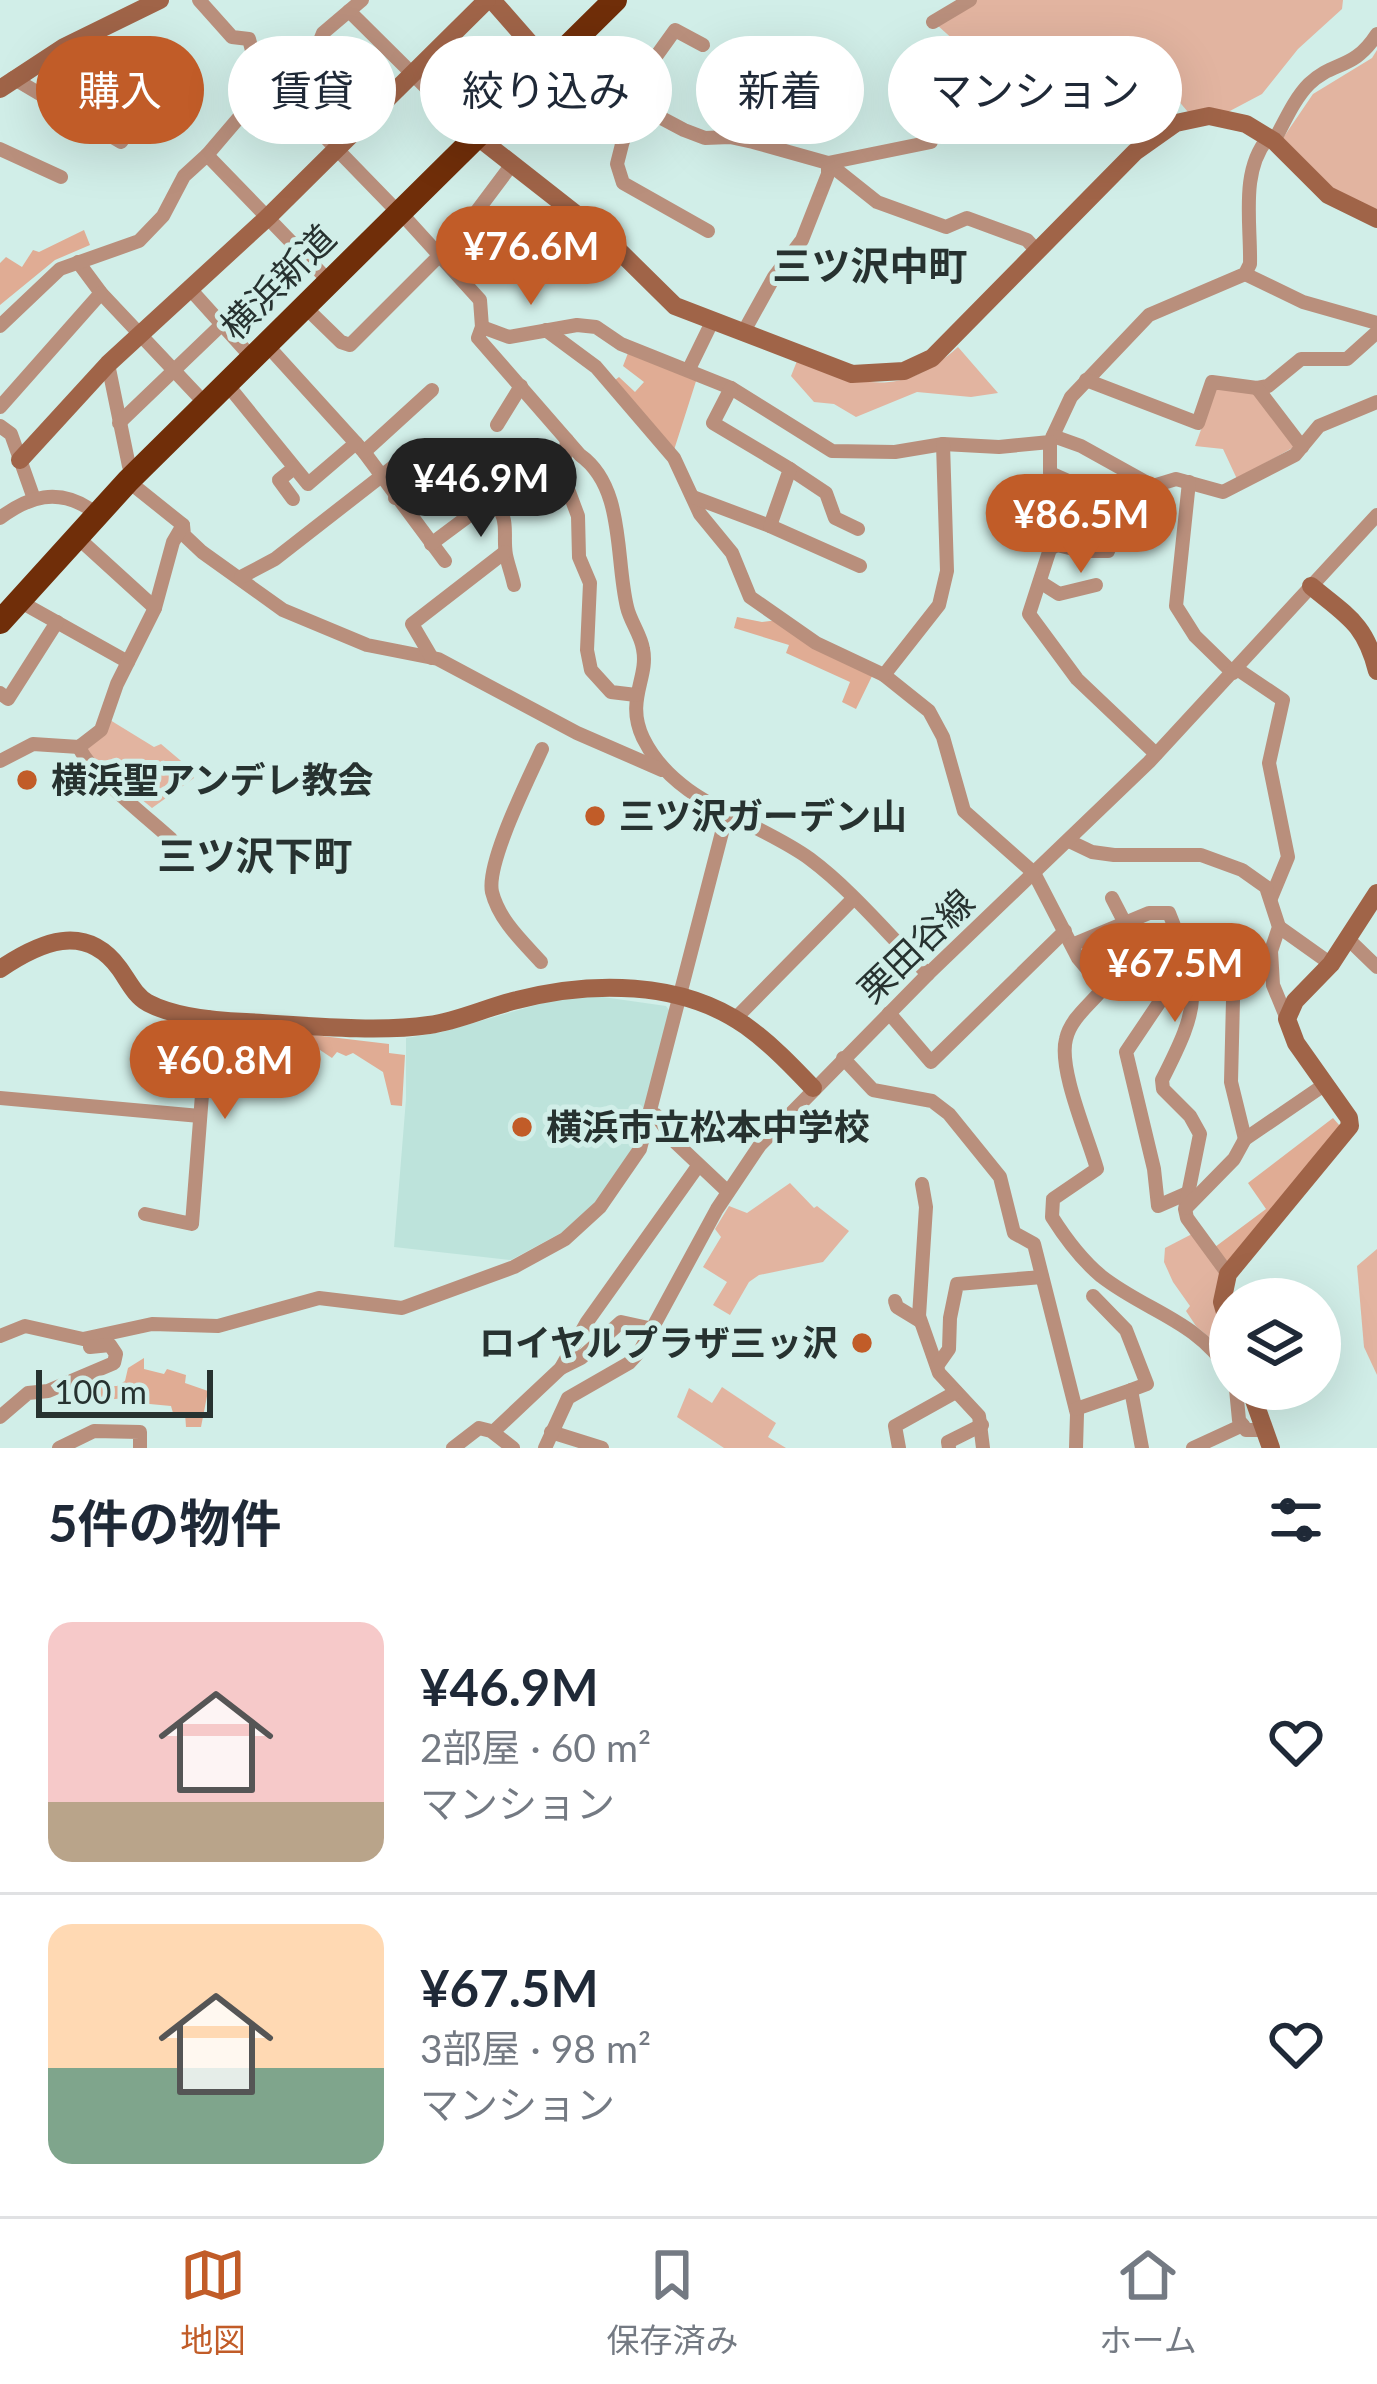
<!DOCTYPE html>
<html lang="ja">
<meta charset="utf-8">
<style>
:root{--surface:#fff;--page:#f6f6f7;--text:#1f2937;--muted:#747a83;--line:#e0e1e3;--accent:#c15c28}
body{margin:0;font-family:Lato,"Noto Sans JP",sans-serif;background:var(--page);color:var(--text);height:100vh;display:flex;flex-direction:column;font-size:45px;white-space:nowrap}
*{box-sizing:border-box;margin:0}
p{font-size:39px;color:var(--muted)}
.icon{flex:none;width:66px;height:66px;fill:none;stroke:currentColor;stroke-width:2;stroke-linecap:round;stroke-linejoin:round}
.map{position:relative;height:1448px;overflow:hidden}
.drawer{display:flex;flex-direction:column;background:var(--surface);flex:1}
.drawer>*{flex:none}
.banner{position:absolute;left:36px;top:36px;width:1305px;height:108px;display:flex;gap:24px}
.tools{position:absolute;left:1209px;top:1278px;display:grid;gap:24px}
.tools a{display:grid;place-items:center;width:132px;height:132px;border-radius:50%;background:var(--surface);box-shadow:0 12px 48px #0002;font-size:60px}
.scale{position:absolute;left:36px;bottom:30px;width:177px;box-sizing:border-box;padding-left:12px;border:6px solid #273230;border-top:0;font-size:33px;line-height:42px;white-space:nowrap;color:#273230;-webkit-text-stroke:9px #d1eee8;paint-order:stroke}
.price{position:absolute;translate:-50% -102px;padding:0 27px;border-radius:42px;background:var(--accent);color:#fff;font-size:39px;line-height:78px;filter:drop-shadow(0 3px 6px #0008)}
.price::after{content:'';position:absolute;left:50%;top:72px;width:36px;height:27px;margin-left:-18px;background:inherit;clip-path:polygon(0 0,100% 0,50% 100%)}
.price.active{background:#222;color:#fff}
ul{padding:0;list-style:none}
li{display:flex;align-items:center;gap:36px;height:300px;padding:0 48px}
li+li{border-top:3px solid var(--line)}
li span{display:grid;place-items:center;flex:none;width:336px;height:240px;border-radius:24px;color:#555}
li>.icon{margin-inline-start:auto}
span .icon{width:144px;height:144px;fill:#fffc;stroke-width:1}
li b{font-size:51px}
h2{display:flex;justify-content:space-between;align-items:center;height:144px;padding:0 48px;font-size:51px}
.chip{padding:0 42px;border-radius:54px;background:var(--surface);box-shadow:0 12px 48px #0002;font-size:42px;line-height:108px}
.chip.active{background:var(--accent);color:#fff}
.dock{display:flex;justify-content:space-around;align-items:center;height:168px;border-top:3px solid var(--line);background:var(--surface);font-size:33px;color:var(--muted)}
.dock a{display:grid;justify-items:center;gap:6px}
.dock .active{color:var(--accent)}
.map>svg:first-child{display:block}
.built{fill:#bde3db}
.green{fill:#e2b4a0}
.forest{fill:#e0ac94}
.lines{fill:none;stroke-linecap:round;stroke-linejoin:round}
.street{stroke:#b98f7c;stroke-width:14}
.secondary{stroke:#a06448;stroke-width:18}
.highway{stroke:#702e09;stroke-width:24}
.poi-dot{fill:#c15c28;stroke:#d1eee8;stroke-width:4.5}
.labels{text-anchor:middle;stroke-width:10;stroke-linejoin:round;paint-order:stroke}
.street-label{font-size:36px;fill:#273230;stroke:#d1eee8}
.poi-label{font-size:36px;font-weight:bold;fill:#273230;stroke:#d1eee8;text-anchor:start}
.neighbourhood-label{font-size:39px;font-weight:bold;fill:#273230;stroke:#d1eee8}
</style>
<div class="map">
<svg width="1377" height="1448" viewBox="0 0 1377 1448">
<rect width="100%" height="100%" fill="#d1eee8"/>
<polygon class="built" points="589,995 666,1006 671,1013 635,1145 592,1208 570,1228 511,1260 394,1247 406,1099 406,1038 442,1032 543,1003"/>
<g class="green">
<path d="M 976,0 L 1343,0 L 1342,9 L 1298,49 L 1262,94 L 1228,112 L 1188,112 L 1165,85 C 1142,96 1135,89 1111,90 C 1066,92 1021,98 976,99 L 955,132 L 946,130 L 920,102 L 902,105 L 897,95 L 924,80 L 932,85 L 966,65 L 967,52 L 936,24 Z"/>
<polygon points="1377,50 1377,212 1340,195 1283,138 1313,94 1372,58"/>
<path d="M 958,347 L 998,393 L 971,397 L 917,392 L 856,417 L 834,404 L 814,402 L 791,376 L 797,361 C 863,386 901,398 958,347 Z"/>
<polygon points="1217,386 1256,392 1294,447 1237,479 1223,449 1195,446"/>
<polygon points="110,720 154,747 161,744 187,766 194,778 152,808 83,751"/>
<polygon points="790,1183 814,1208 817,1206 849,1231 823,1262 759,1275 749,1282 730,1315 713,1305 727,1282 703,1267 721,1237 715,1229 729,1206 747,1213"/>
<polygon points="1192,1234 1220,1273 1216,1311 1225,1341 1217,1344 1196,1326 1186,1311 1190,1306 1173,1282 1164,1262 1165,1248"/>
<polygon points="1377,1249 1377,1375 1364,1347 1357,1266"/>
<polygon points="722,1387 776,1423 768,1437 786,1448 724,1448 677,1417 689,1388 712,1403"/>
</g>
<g class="forest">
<polygon points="84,230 90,245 55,260 0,305 0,263 6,257 22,267 33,250 39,252"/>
<polygon points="628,353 697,378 674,450 615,380 619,377 635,392 644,382 623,366"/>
<polygon points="737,617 762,622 778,620 874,672 856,709 842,702 850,682 786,653 789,645 734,628"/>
<polygon points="288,1032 389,1044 389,1053 405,1055 402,1106 391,1105 383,1072 353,1053 346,1056 337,1052 332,1058 314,1046 309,1052 298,1045 285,1050 281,1045 270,1046 265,1054 249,1061 249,1082 212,1099 211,1051 222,1046 236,1054 249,1044 250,1036 262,1033 279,1039"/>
<polygon points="1333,1118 1340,1126 1227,1263 1215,1247 1266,1209 1248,1183"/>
<polygon points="144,1358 144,1369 164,1374 167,1369 186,1375 185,1383 208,1391 201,1427 186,1427 185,1413 173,1413 171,1406 139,1403 138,1397 103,1400 87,1396 87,1386 117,1386 125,1381 128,1368"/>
</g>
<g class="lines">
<g class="street">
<polyline points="199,0 232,37 249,39 256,66 393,207"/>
<polyline points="349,11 470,131"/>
<polyline points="933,22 970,0"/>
<polyline points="552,60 684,130 705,138 730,137 753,142 828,163 877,202 946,227 967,218 1027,240 1037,251"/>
<polyline points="13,78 121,142 135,122"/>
<polyline points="531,84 623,141"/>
<polyline points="624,101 675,30 703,45"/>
<polyline points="632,105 617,164 623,183 708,231"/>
<path d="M 1274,141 C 1284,123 1294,99 1309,84 C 1334,60 1353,71 1377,34"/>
<polyline points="0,149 61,177"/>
<polyline points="207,155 248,107 279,92 311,63 323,33 362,0"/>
<polyline points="828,163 931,142"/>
<path d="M 400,212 L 480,300 L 482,327 L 478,338 L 580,455 C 625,487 615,557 627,607 C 630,621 641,635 643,649 C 649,678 625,700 643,738 C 675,804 755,819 810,859 C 853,891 890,937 928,974"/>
<polyline points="78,262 101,293 199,397"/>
<polyline points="1245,274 1303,302 1377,323"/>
<polyline points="190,289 245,350"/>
<polyline points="304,306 341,342 350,345 456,239 513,163"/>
<polyline points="0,326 60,269 139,241 163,216 184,176 207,155 324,276"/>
<path d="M 482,327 L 509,337 L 577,325 L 596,327 L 621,344 L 731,388 L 832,451 L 895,452 L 943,444 L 999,447 L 1050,442 L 1071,397 L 1149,315 L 1245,274 L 1250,264 C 1251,223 1240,171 1268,138"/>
<path d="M 546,330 L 596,367 L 674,458 L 700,514 L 732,553 L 750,597 L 816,643 L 884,675 L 929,711 L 943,737 L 964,811 L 1034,873 L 1078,958 L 1099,983 L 1100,992 C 1088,1006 1070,1020 1066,1039 C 1058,1069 1088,1137 1097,1169 L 1053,1199 L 1052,1217 C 1064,1236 1083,1261 1101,1276 C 1147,1312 1195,1319 1230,1372"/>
<polyline points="743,333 774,277 802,240 828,174 828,163"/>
<polyline points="266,344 364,452 445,561"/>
<polyline points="108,364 129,466"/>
<polyline points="689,369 712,322"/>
<polyline points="1086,380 1198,423 1212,382 1257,388 1268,386 1301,359 1347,359 1377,332"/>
<polyline points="226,383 308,484 356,443"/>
<polyline points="1257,388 1302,447"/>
<polyline points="0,407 101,293"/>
<polyline points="119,423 264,284"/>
<polyline points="497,425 521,386"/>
<polyline points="0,426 11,434 33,496"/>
<polyline points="1053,436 1081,446 1153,486 1176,479 1223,492 1295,455 1319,426 1377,402"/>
<polyline points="567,440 563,476 578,516 579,557 590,583 587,650 591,670 611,692 636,695"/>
<polyline points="1050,442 1050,473 1126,507 1108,551 1082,551 1057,545 1050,549 1029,614 1077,679 1156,754"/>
<polyline points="364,452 432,390"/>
<polyline points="790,469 826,493 835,518 858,529"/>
<polyline points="128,481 183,525 184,535 202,552 283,610 367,645 438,659 577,733 662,770"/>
<polyline points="1189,482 1176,606 1195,636 1233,673"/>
<polyline points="693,497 770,526 790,469 713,423 731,388"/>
<polyline points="395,498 452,453"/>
<polyline points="293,499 279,480 294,468"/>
<path d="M 0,518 C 29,496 58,488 90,509"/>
<polyline points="770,526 860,566"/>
<polyline points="77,537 155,608"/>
<path d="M 431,544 L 490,500 C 512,517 502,533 506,555 C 508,565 512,575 514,585"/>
<polyline points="241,577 275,559 411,453"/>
<polyline points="1040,582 1059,594 1096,585"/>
<polyline points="19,601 128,662"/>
<polyline points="432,658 412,624 505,552"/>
<polyline points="1237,669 1283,700 1269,763 1288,857 1271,898"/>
<polyline points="884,675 939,605 947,571 943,444"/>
<polyline points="0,693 8,699 57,622"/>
<path d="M 79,747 C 90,773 147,817 171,839"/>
<polyline points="0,761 33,744 79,747 101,730 117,684 155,608 173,542 183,525"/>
<polyline points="1069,841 1092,852 1114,855 1201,855 1242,870 1266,887 1279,927 1271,951 1273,985 1287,1019"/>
<polyline points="1112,898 1163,997 1126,1052 1154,1169 1158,1206 1190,1192"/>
<polyline points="1279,927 1331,964"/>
<polyline points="1347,938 1377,967"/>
<path d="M 1072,945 L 1149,913 L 1169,913 C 1201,993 1201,1003 1162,1080 L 1163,1089 L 1190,1116 L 1200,1134 L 1185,1209 L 1187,1218 L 1228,1274"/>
<path d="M 541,962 C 522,941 499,920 492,892 C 486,863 529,778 542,749"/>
<polyline points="889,1013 931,1062 1065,931"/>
<polyline points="734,1020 852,900"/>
<polyline points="843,1058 873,1090 932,1101 949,1114 1000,1177 1014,1233 1034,1244 1077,1414 1076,1448"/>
<polyline points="0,1098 200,1116"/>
<polyline points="656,1115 676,1143 728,1192"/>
<polyline points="1245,1139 1231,1082 1234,959 1271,955"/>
<polyline points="922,1184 926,1207 919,1316 939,1373 979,1416 983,1448"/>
<polyline points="1186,1208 1234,1159 1245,1139 1324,1085"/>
<polyline points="145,1214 192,1224 208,1017"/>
<polyline points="1093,1296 1126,1330 1147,1384 1131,1390 1142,1448"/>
<polyline points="895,1301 897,1307 920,1321"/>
<polyline points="0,1336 25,1326 83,1339 152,1324 218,1326 319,1298 402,1308 514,1267 565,1239 600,1207 640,1149 727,813"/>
<polyline points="937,1366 949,1349 950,1318 957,1284 1042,1277"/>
<polyline points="561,1368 581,1358 621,1322 653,1329"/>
<polyline points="1236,1389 1239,1420 1246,1430 1265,1430"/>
<polyline points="1076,1409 1131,1390"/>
<polyline points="0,1417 28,1393 48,1391 114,1363 116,1354 110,1345 90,1347"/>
<polyline points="493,1432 561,1368 587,1322 698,1166"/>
<polyline points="551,1432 602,1448"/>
<polyline points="59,1448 94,1431 140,1432 140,1448"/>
<polyline points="453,1448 479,1428 491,1431 513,1448"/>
<polyline points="545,1448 568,1398 629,1363 640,1351 717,1209 760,1145 928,974 1149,762 1377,515"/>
<polyline points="899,1448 895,1426 956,1392"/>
<polyline points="949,1448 948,1442 982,1425"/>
<polyline points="1193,1448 1243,1425"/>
</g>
<g class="secondary">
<polyline points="492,0 542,57 552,60"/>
<polyline points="0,89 64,47 160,0"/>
<polyline points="470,131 604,236 675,306 852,374 904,371 932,358 1135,152 1176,123 1209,116 1246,124 1274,141 1328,195 1377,219"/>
<polyline points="20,460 108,364 268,217 487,0"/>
<path d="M 1311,586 C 1347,616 1365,623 1377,671"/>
<path d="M 0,969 C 40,942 85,922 119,968 C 128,980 134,995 148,1003 C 175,1017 216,1021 246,1022 C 300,1025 376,1033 429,1025 C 459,1021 487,1007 517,1000 C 590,981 681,980 746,1026 C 771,1044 792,1066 813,1088"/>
<polyline points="1230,1330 1222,1302 1228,1274 1350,1126 1349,1118 1296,1043 1287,1019 1295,1001 1331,964 1377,893"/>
<polyline points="1250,1389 1271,1448"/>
</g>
<polyline class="highway" points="0,622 128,481 615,0"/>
</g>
<g class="poi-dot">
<circle cx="27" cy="780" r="12"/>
<circle cx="595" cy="816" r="12"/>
<circle cx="522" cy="1127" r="12"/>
<circle cx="862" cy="1343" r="12"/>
</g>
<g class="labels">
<g class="street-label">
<text transform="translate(278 282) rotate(-45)" y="13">横浜新道</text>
<text transform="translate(916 946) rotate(-44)" y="13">栗田谷線</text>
</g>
<g class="poi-label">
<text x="51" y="793">横浜聖アンデレ教会</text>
<text x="619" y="829">三ツ沢ガーデン山</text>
<text x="546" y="1140">横浜市立松本中学校</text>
<text x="838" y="1356" text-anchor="end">ロイヤルプラザ三ッ沢</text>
</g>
<g class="neighbourhood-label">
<text x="870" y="280">三ツ沢中町</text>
<text x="255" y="870">三ツ沢下町</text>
</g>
</g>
</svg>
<div class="tools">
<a><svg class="icon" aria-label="layers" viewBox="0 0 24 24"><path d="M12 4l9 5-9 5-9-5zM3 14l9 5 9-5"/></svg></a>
</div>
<div class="scale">100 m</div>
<b class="price" style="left:531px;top:308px">¥76.6M</b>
<b class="price active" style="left:481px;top:540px">¥46.9M</b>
<b class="price" style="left:1081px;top:576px">¥86.5M</b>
<b class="price" style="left:1175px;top:1025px">¥67.5M</b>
<b class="price" style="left:225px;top:1122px">¥60.8M</b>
<div class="banner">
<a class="chip active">購入</a>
<a class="chip">賃貸</a>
<a class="chip">絞り込み</a>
<a class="chip">新着</a>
<a class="chip">マンション</a>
</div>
</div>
<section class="drawer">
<h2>5件の物件<svg class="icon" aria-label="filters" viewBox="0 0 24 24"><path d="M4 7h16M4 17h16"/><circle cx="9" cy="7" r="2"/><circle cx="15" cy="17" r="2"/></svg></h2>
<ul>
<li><span style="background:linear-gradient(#f6c9c9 75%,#b9a48a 0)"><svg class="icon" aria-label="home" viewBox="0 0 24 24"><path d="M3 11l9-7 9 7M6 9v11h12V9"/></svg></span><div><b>¥46.9M</b><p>2部屋 · 60 m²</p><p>マンション</p></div><svg class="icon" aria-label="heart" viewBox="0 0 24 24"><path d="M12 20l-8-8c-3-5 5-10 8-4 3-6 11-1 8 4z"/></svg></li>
<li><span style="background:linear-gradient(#ffd9b3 60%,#7fa58c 0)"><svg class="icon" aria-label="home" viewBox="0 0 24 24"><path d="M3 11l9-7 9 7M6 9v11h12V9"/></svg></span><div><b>¥67.5M</b><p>3部屋 · 98 m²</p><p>マンション</p></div><svg class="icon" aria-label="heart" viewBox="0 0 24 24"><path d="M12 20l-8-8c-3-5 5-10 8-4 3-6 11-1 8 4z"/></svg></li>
</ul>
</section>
<nav class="dock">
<a class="active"><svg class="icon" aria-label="map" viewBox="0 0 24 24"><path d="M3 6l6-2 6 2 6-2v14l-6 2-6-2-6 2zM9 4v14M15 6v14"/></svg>地図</a>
<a><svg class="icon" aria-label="saved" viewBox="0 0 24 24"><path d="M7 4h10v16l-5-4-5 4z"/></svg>保存済み</a>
<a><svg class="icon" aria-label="home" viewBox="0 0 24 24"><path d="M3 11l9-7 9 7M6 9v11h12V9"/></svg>ホーム</a>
</nav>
